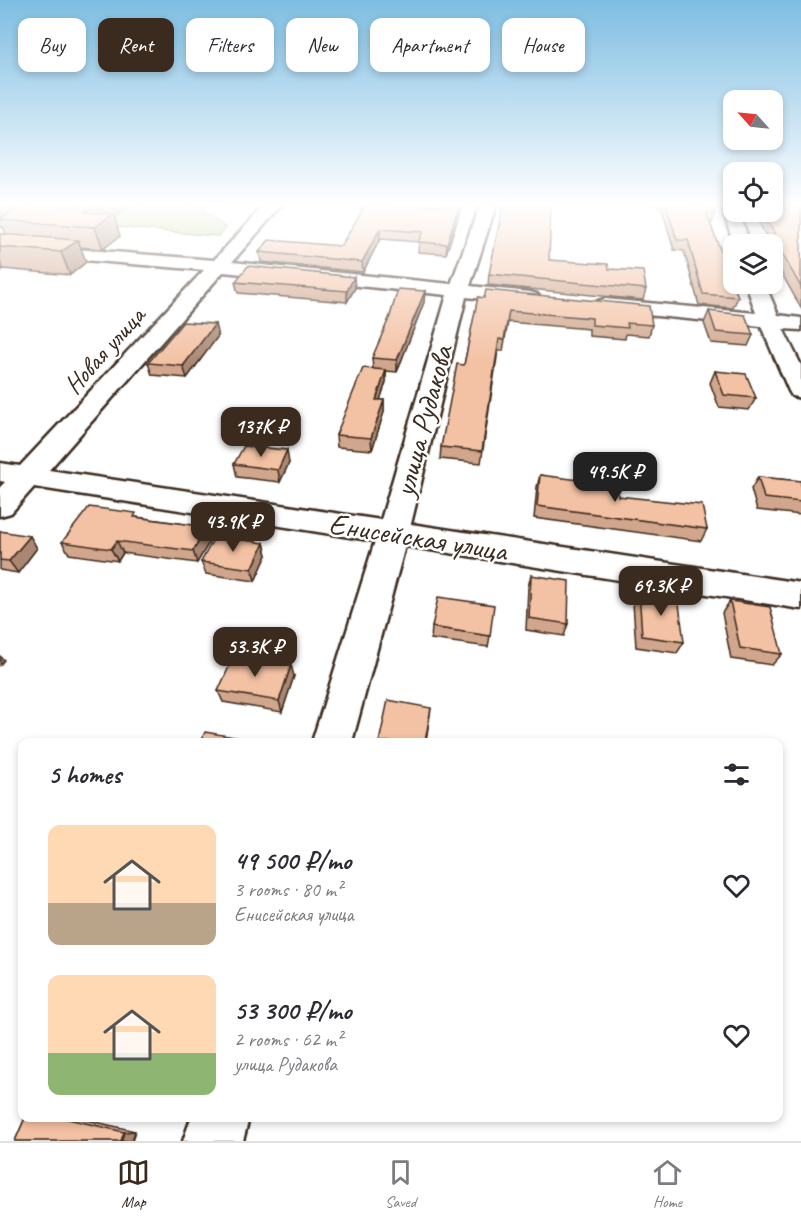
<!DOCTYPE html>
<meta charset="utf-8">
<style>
:root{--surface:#fff;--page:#f2f2f3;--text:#2b2b33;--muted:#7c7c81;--line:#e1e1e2;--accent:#3b2a1e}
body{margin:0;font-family:Caveat,sans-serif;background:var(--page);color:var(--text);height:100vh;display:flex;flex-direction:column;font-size:22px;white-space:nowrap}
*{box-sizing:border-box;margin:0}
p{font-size:20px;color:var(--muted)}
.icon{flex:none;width:33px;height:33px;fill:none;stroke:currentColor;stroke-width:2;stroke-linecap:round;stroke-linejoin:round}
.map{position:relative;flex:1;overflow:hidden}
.drawer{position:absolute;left:18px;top:738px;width:765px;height:384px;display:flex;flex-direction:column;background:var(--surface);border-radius:12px;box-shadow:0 3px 9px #0003}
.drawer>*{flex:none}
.guide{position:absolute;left:18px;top:18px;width:765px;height:54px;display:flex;gap:12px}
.needle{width:39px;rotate:297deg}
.controls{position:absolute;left:723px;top:90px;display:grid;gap:12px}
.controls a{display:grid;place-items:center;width:60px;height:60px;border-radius:12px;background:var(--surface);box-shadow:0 3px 9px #0003;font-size:30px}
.price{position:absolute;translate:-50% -51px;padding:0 14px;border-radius:12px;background:var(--accent);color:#fff;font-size:20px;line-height:39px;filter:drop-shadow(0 2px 3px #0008)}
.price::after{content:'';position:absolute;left:50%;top:36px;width:18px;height:14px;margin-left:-9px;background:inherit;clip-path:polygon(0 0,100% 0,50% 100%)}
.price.active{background:#222;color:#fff}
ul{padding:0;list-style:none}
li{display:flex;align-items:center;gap:18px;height:150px;padding:0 30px}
li span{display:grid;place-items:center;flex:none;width:168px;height:120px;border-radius:12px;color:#555}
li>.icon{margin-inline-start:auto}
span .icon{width:72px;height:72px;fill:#fffc;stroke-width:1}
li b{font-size:26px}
h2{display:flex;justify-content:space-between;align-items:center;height:72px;padding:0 30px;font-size:26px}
.pill{padding:0 21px;border-radius:12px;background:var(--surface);box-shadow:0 3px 9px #0003;font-size:21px;line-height:54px}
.pill.active{background:var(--accent);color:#fff}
.tab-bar{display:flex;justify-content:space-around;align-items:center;height:84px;border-top:2px solid var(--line);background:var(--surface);font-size:16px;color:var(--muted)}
.tab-bar a{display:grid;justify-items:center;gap:3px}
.tab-bar .active{color:var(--accent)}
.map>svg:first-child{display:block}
.green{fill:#bfd58a;stroke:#7d8054;stroke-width:1.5}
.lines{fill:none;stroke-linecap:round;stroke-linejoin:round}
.minor-casing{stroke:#3b2a1e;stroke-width:5}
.minor{fill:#fff;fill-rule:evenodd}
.wall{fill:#d1a68c;stroke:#3b2a1e;stroke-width:1.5}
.shaded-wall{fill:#aa8772;stroke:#3b2a1e;stroke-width:1.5}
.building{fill:#f3c1a3;stroke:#3b2a1e;stroke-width:1.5}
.labels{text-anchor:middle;stroke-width:5;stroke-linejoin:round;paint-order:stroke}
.far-street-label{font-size:26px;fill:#3b2a1e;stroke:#fff}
.street-label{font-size:30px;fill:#3b2a1e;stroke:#fff}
</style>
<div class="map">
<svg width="801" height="1141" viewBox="0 0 801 1141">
<rect width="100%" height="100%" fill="#fff"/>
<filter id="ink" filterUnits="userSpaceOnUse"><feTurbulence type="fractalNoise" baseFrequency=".0167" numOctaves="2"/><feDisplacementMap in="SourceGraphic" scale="12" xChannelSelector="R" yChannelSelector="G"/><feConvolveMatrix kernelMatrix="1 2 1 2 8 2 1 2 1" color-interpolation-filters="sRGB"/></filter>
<g filter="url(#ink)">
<polygon class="green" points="133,205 207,205 202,211 226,228 218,236 105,226"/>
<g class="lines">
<defs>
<g id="minor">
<path d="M 265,205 L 282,205 L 232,262 L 451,284 L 480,205 L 496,205 L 470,286 L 530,292 L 537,294 L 540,298 L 537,302 L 530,304 L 466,297 L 411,524 L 801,583 L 801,609 L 405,546 L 352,742 L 312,742 L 375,541 L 34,487 L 11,513 L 0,516 L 0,487 L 5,482 L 0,481 L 0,463 L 20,466 L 204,270 L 0,253 L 0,243 L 214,260 ZM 223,272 L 447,295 L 381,520 L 49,470 Z"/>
<polygon points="721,205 734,205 734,212 739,212 750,244 734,244"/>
<polygon points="746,284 765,284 778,315 801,318 801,330 783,329 801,365 801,398 792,396 789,391 761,326 605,311 598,309 595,305 598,301 605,299 756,313"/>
<polygon points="191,1118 249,1118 243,1141 183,1141"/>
</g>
</defs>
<use href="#minor" class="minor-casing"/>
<use href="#minor" class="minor"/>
</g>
<g class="wall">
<polygon points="0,205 114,217 120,236 103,249 80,247 86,262 70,275 3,269 0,272 0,234 6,234 3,227 0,228"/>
<polygon points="462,205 446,254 418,252 419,242 380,239 363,272 261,262 259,252 341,246 361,213 361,206"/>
<polygon points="650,205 712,205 715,213 712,223 710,223 738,297 733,308 699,305 684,251 674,250 661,206"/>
<polygon points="801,205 801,308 772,256 772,244 768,244 769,241 753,212 772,212"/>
<polygon points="549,260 609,269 646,289 643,300 488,285 489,274"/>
<polygon points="235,282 355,288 347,302 238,293"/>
<polygon points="425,291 424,302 397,372 386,371 386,382 380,400 384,400 384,412 372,450 337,447 336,435 373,369 372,358"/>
<polygon points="478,297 652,325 649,336 626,334 625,339 589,336 589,329 508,322 503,351 498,351 481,463 440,459 441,447 464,365"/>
<polygon points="709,311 753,335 748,346 711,343 704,323"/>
<polygon points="218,336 187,378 152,375 148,363"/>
<polygon points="715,371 756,398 749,410 719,407 710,383"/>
<polygon points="289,463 280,482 237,477 234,464"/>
<polygon points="540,475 618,496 707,529 701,541 534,518 537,487"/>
<polygon points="758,477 801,481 801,515 757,510 751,489"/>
<polygon points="137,517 207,527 211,539 197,563 123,553 118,561 69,554 62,542"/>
<polygon points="0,531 37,548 18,573 0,570"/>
<polygon points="264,543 267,555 255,581 206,574 201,562"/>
<polygon points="531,575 568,624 564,636 526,630 528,587"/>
<polygon points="639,591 684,642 677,653 636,647 633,603"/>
<polygon points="730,601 782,654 772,665 731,659 722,613"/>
<polygon points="432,627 490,636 488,647 431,639"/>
<polygon points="294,676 282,712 223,702 218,691"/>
<polygon points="25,1118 79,1118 135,1131 132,1141 15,1141"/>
</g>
<g class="shaded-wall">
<polygon points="0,205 34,205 0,220"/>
<polygon points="94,205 130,205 114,217 120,236 103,249 95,227 85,212"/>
<polygon points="459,205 462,205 446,254 447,244"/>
<polygon points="380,229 380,239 363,272 362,262"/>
<polygon points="78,240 86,262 70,275 61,252"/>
<polygon points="0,262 3,269 0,272"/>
<polygon points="354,277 355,288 347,302 347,291"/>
<polygon points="425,291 424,302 397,372 397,360"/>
<polygon points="215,324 218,336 187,378 183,366"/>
<polygon points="386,370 386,382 376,412 376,400"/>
<polygon points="384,400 384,412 372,450 371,438"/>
<polygon points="287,450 289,463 280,482 278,470"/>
<polygon points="207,527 211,539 197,563 193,551"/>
<polygon points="30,536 37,548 18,573 9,561"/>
<polygon points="117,541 123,553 118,561 111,549"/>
<polygon points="264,543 267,555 255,581 252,569"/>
<polygon points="0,656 4,660 0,665"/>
<polygon points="291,665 294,676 282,712 279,701"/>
<polygon points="431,708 426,742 425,742"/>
<polygon points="135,1131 132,1141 121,1141 124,1132"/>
</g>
<g class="building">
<polygon points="22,205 94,205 85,212 113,214 95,227 0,220"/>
<polygon points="361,205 459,205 447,244 418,242 423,232 380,229 362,262 259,252 269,240 341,246 365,206"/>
<polygon points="503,205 551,205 549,260 608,264 609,269 643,271 646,289 489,274"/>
<polygon points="666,205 712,205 715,213 706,213 738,297 703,294 688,240 677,240"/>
<polygon points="772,205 801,205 801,287 772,236 776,236 762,212 772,212"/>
<polygon points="0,234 78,240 61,252 0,247"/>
<polygon points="248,266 354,277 347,291 235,282"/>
<polygon points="398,289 425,291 397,360 372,358 390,316"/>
<polygon points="486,290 649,306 652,325 627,323 628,328 592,325 592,318 509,311 504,340 499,339 482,451 441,447 457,364 464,365 478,297 484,298"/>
<polygon points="709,311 745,315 753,335 716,332"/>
<polygon points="183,322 215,324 183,366 148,363"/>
<polygon points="363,368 386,370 376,400 384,400 371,438 336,435"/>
<polygon points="715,371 746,374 756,398 724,395"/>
<polygon points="244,446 287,450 278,470 234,464"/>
<polygon points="540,475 618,485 618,496 702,505 707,529 537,506"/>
<polygon points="758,477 801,481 801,502 764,498"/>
<polygon points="89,507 136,513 134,517 207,527 193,551 117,541 111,549 62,542"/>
<polygon points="0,531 30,536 9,561 0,560"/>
<polygon points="215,536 264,543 252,569 201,562"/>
<polygon points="531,575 569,581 568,624 529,618"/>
<polygon points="639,591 678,597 684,642 642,636"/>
<polygon points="438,597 494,605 490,636 432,627"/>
<polygon points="730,601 770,607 782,654 740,648"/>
<polygon points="234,656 291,665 279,701 218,691"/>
<polygon points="388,700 431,708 425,742 379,742"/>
<polygon points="205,732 263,742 200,742"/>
<polygon points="25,1118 64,1118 124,1132 121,1141 15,1141"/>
</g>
</g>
<linearGradient id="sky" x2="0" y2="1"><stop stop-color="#7dbde2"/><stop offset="0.56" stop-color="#fff"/><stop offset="1" stop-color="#fff" stop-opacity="0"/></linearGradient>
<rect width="801" height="365" fill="url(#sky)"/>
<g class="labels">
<g class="far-street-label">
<text transform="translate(104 350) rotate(-48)" y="9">Новая улица</text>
</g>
<g class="street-label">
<text transform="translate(423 421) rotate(-75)" y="10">улица Рудакова</text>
<text transform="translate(418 537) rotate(9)" y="10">Енисейская улица</text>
</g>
</g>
</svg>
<div class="controls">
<a><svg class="needle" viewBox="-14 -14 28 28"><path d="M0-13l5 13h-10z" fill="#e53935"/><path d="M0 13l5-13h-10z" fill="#7c7c81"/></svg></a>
<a><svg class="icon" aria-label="locate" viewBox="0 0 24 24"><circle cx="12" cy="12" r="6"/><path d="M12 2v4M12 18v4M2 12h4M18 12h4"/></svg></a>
<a><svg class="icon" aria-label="layers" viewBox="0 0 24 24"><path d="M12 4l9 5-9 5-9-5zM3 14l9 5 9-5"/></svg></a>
</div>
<b class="price" style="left:261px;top:458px">137K ₽</b>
<b class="price active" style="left:615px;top:503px">49.5K ₽</b>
<b class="price" style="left:233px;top:553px">43.9K ₽</b>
<b class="price" style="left:661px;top:617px">69.3K ₽</b>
<b class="price" style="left:255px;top:678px">53.3K ₽</b>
<div class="guide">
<a class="pill">Buy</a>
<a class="pill active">Rent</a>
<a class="pill">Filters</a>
<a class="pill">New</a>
<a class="pill">Apartment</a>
<a class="pill">House</a>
</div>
<section class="drawer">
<h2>5 homes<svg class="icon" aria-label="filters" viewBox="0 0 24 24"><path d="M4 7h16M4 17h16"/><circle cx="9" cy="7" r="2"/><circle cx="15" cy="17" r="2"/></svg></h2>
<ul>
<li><span style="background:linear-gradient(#ffd9b3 65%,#b9a48a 0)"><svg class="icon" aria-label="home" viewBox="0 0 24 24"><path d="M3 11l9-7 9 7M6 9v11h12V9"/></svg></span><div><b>49 500 ₽/mo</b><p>3 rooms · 80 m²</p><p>Енисейская улица</p></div><svg class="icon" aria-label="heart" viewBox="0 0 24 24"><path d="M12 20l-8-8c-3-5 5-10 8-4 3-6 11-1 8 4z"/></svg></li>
<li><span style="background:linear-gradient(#ffd9b3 65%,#8fb573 0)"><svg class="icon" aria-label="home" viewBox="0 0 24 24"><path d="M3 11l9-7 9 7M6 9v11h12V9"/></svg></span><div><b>53 300 ₽/mo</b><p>2 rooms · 62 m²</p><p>улица Рудакова</p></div><svg class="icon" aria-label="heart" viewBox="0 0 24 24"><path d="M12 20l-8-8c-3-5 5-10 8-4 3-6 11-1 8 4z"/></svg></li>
</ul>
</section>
</div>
<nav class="tab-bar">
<a class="active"><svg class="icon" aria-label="map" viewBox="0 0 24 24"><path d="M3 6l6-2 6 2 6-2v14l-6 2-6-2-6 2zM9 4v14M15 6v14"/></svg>Map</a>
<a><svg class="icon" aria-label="saved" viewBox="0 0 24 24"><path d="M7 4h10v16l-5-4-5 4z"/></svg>Saved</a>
<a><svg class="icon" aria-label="home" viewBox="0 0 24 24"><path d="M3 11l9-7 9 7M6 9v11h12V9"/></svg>Home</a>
</nav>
